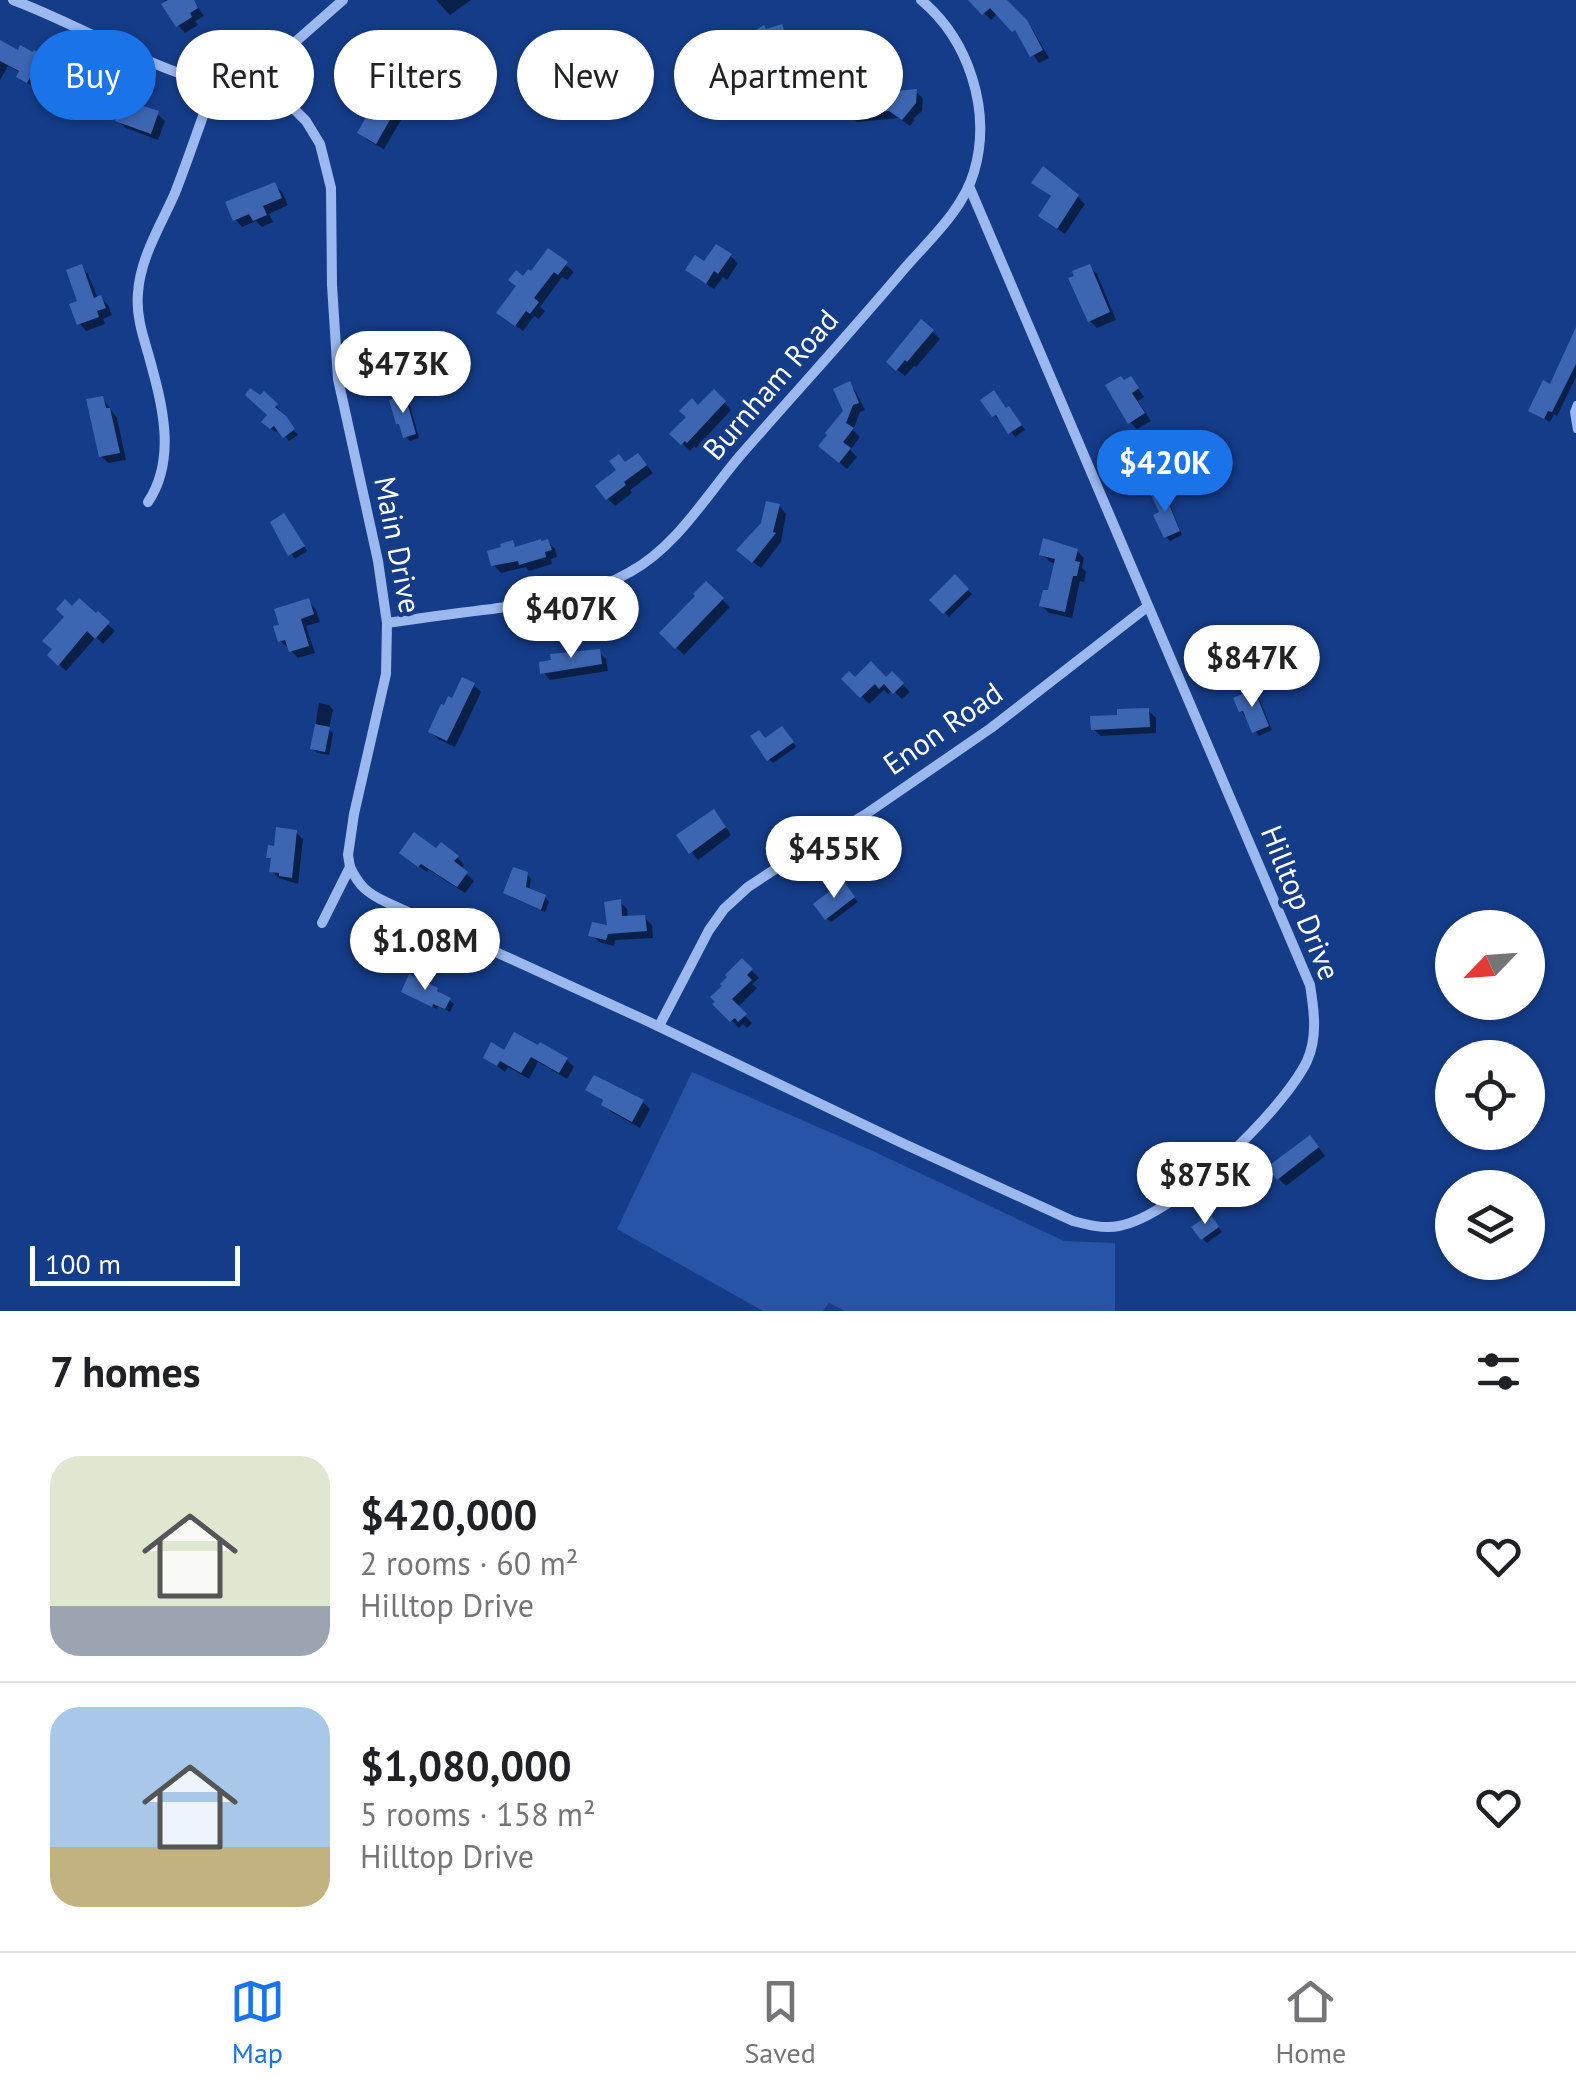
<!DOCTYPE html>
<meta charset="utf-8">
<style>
:root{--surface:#fff;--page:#f6f6f6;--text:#202124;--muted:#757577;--line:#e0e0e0;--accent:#1a73e8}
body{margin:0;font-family:"PT Sans",sans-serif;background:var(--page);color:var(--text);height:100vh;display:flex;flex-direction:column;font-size:38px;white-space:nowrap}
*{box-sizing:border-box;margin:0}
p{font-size:32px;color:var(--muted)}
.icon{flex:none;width:55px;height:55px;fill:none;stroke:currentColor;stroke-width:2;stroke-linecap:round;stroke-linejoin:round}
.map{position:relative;height:1311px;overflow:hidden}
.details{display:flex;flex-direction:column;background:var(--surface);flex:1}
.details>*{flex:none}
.banner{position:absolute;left:30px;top:30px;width:1000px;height:90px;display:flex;gap:20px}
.needle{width:65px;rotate:245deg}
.controls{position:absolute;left:1435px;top:910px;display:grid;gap:20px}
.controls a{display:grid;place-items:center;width:110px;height:110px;border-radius:50%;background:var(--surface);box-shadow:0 2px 8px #0004;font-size:50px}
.scale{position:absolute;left:30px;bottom:25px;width:210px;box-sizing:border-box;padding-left:10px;border:5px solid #fff;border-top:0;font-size:28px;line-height:35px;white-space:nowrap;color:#fff;-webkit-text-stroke:8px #153c88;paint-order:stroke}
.price{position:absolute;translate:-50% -85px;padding:0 22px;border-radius:35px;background:#fff;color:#222;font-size:32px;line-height:65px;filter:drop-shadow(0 2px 5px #0008)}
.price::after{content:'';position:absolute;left:50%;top:60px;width:30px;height:22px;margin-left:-15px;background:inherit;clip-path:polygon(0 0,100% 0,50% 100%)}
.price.on{background:var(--accent);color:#fff}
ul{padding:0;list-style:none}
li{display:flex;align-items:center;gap:30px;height:250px;padding:0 50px}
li+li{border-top:2px solid var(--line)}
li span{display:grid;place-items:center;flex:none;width:280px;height:200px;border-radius:30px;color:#555}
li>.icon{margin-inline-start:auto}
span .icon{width:120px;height:120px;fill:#fffc;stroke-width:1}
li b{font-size:42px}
h2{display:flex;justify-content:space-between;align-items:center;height:120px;padding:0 50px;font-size:42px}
.pill{padding:0 35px;border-radius:45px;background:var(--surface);box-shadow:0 2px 8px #0004;font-size:35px;line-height:90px}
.pill.on{background:var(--accent);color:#fff}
.menu{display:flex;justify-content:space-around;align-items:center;height:140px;border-top:2px solid var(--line);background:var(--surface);font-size:28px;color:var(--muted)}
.menu a{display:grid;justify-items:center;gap:5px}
.menu .on{color:var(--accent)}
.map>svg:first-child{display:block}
.green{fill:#2754a7}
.shadow{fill:#0007}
.building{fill:#3d66b2}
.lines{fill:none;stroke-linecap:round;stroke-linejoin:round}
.service{stroke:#9bb9ef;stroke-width:6}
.minor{stroke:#9bb9ef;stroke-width:10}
.labels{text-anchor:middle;stroke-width:9;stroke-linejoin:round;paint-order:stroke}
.street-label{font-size:30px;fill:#fff;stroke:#153c88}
</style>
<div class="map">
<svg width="1576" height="1311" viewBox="0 0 1576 1311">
<rect width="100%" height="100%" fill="#153c88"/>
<polygon class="green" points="692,1072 875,1152 1064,1241 1115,1243 1115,1311 845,1311 829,1303 823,1311 763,1311 617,1229"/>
<g class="shadow">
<polygon points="164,0 193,0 204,16 195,21 198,25 185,33 178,25"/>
<polygon points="436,0 471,0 450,15"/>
<polygon points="971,0 1003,0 1033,30 1049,58 1039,63 1021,37 998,13 991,20"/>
<polygon points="781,27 788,34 794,51 777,58 761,68 754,60 766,32"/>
<polygon points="0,43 19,53 35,53 53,63 60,70 51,87 38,80 34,88 19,76 21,73 8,66 0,80"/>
<polygon points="916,91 923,99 922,111 913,119 915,120 910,126 899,118 857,122 849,114"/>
<polygon points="400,103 407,110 384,149 367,140 360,132"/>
<polygon points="107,113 157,114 165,121 158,140 126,128"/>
<polygon points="1035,183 1078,197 1085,204 1065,234 1048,223 1053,198"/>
<polygon points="274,185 282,192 288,205 269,214 273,222 262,227 256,221 242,227 235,219"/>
<polygon points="549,251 574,272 567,280 562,277 540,307 545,311 539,319 534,316 523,331 500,313 524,279"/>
<polygon points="730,256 738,263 727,280 723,277 714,289 695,277 705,264"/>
<polygon points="81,267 88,274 98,299 101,298 108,305 112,315 103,319 105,324 86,331 79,323"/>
<polygon points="1089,267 1097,274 1116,320 1097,328 1090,321 1077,277"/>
<polygon points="932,331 940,339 916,367 914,366 905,376 896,369"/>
<polygon points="1576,333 1576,377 1557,416 1554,414 1550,422 1531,410 1551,387"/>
<polygon points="1131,379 1144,397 1138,401 1151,421 1137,429 1130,422 1124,383"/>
<polygon points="849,384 856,392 865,410 860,412 853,430 860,437 850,450 857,457 847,469 828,453 846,412"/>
<polygon points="714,392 731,410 696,448 694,446 690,451 673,434"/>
<polygon points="264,395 280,410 278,413 298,435 289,441 280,429 276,432 268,426 271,416 261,398"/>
<polygon points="404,398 409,402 419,438 410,441 405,436 403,427"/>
<polygon points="103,399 117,418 126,460 108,463 101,456"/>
<polygon points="984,400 1013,413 1025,430 1015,437 1001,418 999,420 994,416"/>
<polygon points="645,463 653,473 630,490 632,493 615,506 607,498 626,465"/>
<polygon points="1163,493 1167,497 1182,535 1170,541 1166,537 1162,513"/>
<polygon points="779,506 786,514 781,542 761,568 746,557"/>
<polygon points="288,521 307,551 295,559 278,536"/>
<polygon points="548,542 555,549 557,557 551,559 552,564 529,571 526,567 501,573 494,565 512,543 518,549"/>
<polygon points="1077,551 1084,558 1082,568 1086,572 1084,582 1080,581 1072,618 1049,613 1042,606 1049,593 1056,563 1050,562 1042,554"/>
<polygon points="955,578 972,594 949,617 933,600"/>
<polygon points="706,584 730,607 684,655 662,633"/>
<polygon points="308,601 315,608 320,622 306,626 315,653 298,658 281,641"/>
<polygon points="73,609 98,615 115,631 103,644 96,637 66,671 50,655"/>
<polygon points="599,652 606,659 608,671 550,680 543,672"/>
<polygon points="892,674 910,692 902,699 893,690 888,694 884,690 869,704 845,679 886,680"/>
<polygon points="474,685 481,692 455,747 438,739 431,731 453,701"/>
<polygon points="1254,692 1258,696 1272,730 1259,736 1241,711"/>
<polygon points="319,703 329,705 333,710 329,729 333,734 329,755 317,753 312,748"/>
<polygon points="1148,710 1156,718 1156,733 1101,736 1093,729"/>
<polygon points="787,734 796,747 773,763 769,759 766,740"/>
<polygon points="721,820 731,835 698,860 679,835"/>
<polygon points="295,832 303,839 298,884 279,878 272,871 273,861 269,857"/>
<polygon points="437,851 457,857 464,865 461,869 474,881 465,893 429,870 427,872 410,860"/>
<polygon points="527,874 531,879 529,892 545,897 549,902 545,912 511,897 506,893"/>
<polygon points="849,891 858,902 831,922 826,918"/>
<polygon points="620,902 627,909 628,918 644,917 652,925 653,938 615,940 614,946 599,942 591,935 609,929"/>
<polygon points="742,961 759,978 752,984 757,988 737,1008 752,1023 747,1028 743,1024 739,1028 716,1004"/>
<polygon points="437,990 454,1004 450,1012 438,1006 437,1009 404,991"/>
<polygon points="505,1053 567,1060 574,1067 567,1079 538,1062 529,1079 508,1067 505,1072 486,1058"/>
<polygon points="588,1090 643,1102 650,1109 640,1128 611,1112 604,1104 605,1102"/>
<polygon points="1317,1145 1325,1156 1286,1186 1279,1179"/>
<polygon points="1214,1221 1222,1232 1207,1243 1203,1239"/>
</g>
<g class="building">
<polygon points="168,0 194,0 198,8 190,13 192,17 176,27 161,4"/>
<polygon points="968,0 1007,0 1027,20 1043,50 1030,57 1015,30 1012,32 990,8 982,15"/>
<polygon points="782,24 789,44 769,51 752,62 739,41 764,25 766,29"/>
<polygon points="0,40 18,50 20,45 33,52 34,50 54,61 43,82 31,75 27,83 16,77 19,71 0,61"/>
<polygon points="382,89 401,101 376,144 357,133"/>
<polygon points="917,89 916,103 902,120 889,111 847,115 845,100 864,98 864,94"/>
<polygon points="122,99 159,111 151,134 115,121 116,118 104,114 109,100 120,104"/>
<polygon points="1043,166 1079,195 1057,229 1038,216 1051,196 1031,183"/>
<polygon points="275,182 282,198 263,206 267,215 253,221 249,214 233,221 225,202"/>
<polygon points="716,244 732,254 718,274 714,271 706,284 685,270 695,255 704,261"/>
<polygon points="548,248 568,262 558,275 554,272 534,298 539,302 530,314 526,311 515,326 496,313 516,286 508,280 516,270 523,276 528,269 531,271"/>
<polygon points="82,264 94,298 101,295 106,308 97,311 99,317 77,325 69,304 77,301 66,270"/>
<polygon points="1090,264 1110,312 1088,322 1068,278 1074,276 1072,271"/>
<polygon points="921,319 934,330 907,362 905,360 896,371 886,362"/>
<polygon points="1576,327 1576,364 1552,412 1548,411 1544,419 1528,411 1543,380 1550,384"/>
<polygon points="1121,376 1124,380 1131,376 1139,388 1132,393 1145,413 1128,424 1105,385"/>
<polygon points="850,381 859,403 853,405 846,423 854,428 843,442 851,448 839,463 818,446 827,435 825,433 843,411 833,389"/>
<polygon points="250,388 260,395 264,391 278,404 275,407 286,416 295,429 283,438 274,426 270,429 261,422 267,415 245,395"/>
<polygon points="714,389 726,401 687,443 685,441 681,445 669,434 686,417 679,411 692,398 698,405"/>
<polygon points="994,390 1006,408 1009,406 1022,425 1008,434 996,415 992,417 980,400"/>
<polygon points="405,395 416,434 403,438 399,424 396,424 389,400"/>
<polygon points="103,396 106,408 110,408 120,453 99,457 86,399"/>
<polygon points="638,453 647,465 624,482 626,485 606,500 595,486 616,470 609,461 619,454 625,462"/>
<polygon points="1163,490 1180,531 1164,538 1153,515 1159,512 1151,495"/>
<polygon points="766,501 780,504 773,532 776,533 752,563 736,550 761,523"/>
<polygon points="284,513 305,546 288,556 270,522"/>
<polygon points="1043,538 1078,549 1075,561 1080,562 1077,576 1073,576 1065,612 1039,606 1043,590 1048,590 1055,559 1039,555"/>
<polygon points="541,539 541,541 548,539 552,550 545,552 546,557 519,565 518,561 491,566 487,551 501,547 500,544 513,540 515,547"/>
<polygon points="955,574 969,589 943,614 929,600"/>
<polygon points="706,581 724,598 675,649 659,633 695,596 693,594"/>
<polygon points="79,598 96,613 98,611 110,622 95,639 87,631 58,666 47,655 52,649 42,641 64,617 56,609 65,599 72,606"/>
<polygon points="309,598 314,614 301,619 309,646 289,652 285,640 278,642 273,626 279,625 274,609"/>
<polygon points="600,649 602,664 540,674 539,662 551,660 550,654"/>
<polygon points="871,661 886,677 892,671 904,683 893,694 884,684 879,689 875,684 860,698 841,679 849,671 855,677"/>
<polygon points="462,677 475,683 447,741 428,732 441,704 444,705 448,696 452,698"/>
<polygon points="1254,689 1269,726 1252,733 1243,711 1239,712 1233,698"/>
<polygon points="1149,708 1150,727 1091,730 1090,716 1117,715 1117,709"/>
<polygon points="315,724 330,727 325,752 310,749"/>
<polygon points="782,726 794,742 767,761 750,736 759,730 765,738"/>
<polygon points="714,809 726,827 689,854 676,835"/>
<polygon points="276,827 297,830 292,878 279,876 279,873 269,872 271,858 266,858 268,845 274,846"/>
<polygon points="414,832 436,848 441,842 459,856 454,861 468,872 457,887 421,864 418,867 399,853"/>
<polygon points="513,867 528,872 526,887 546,895 541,910 503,893"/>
<polygon points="845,883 855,897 825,920 813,904 831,890 832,892"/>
<polygon points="621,899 622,916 645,915 647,931 608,934 606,940 588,936 592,922 607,925 604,902"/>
<polygon points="742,958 753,969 747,975 752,980 732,999 747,1014 738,1022 735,1018 730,1022 712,1004 715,1002 710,997 722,986 720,984 727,977 725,975"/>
<polygon points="409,974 438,988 437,991 451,998 445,1009 433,1004 432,1007 401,992"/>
<polygon points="514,1032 538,1045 540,1042 568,1058 559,1073 531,1057 521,1073 500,1061 497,1066 483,1058 491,1042 504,1050"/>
<polygon points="594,1075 644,1100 632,1122 601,1105 603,1100 585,1090"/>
<polygon points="1310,1135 1319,1147 1277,1180 1267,1167"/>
<polygon points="1210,1214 1219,1227 1201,1240 1191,1227"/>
</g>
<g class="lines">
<polyline class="service" points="1576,404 1573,412 1576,430"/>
<g class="minor">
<path d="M 13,0 C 80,25 141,64 210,83 C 223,87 237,86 250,86 L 285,51 L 343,0"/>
<polyline points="250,86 295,110 306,121 320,144 331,188 332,285 338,379 378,561 387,623 386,674 354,814 348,855 350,867 322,923"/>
<path d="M 148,502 C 178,457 161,400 148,353 C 142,333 136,314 138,293 C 140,258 161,225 175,193 C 189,157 201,121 214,85"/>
<path d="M 387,623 C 422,618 457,613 492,609 C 541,602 587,597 630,572 C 676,547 706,496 739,457 C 794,394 850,333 904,269 C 929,240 963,210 974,172 C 992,111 969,40 921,0"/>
<path d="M 350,867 C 359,886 367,893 386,902 L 645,1020 L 902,1143 L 1073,1221 C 1088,1225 1104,1229 1119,1226 C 1174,1216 1282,1112 1307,1061 C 1318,1037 1314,1010 1310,985 L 969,186"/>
<polyline points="659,1026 709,930 724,909 748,887 789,860 866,814 991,728 1147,607"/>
</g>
</g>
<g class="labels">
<g class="street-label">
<text transform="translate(771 385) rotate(-49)" y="10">Burnham Road</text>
<text transform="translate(397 545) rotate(79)" y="10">Main Drive</text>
<text transform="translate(943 729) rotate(-35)" y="10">Enon Road</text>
<text transform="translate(1300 903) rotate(68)" y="10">Hilltop Drive</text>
</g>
</g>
</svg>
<div class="controls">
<a><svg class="needle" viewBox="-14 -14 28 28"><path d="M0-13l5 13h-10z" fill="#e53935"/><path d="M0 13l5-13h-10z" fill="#757577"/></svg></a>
<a><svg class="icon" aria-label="locate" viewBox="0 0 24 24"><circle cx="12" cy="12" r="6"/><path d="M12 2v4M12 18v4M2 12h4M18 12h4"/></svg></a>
<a><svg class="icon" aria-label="layers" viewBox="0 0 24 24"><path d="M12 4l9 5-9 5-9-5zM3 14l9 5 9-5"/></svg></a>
</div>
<div class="scale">100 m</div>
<b class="price" style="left:403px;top:416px">$473K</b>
<b class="price on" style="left:1165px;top:515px">$420K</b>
<b class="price" style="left:571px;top:661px">$407K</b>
<b class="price" style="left:1252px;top:710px">$847K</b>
<b class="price" style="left:834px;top:901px">$455K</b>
<b class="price" style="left:425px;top:993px">$1.08M</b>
<b class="price" style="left:1205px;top:1227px">$875K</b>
<div class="banner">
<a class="pill on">Buy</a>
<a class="pill">Rent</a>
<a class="pill">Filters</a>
<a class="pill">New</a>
<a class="pill">Apartment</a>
</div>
</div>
<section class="details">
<h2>7 homes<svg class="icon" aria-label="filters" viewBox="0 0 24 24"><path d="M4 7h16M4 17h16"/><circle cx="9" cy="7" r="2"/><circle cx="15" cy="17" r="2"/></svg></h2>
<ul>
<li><span style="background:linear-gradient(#dfe7d0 75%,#9aa5b1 0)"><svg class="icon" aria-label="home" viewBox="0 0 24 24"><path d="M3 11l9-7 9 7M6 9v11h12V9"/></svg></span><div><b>$420,000</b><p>2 rooms · 60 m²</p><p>Hilltop Drive</p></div><svg class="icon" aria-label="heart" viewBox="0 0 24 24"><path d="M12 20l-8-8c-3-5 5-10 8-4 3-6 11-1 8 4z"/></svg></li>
<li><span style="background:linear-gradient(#a9c7e8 70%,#c2b280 0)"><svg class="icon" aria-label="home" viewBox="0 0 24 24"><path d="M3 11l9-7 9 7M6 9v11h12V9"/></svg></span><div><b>$1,080,000</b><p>5 rooms · 158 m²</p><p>Hilltop Drive</p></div><svg class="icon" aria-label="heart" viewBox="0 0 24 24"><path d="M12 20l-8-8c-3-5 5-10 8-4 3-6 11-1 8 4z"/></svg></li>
</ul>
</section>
<nav class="menu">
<a class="on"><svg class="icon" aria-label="map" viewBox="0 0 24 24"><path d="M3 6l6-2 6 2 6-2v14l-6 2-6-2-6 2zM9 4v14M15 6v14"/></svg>Map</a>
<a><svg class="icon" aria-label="saved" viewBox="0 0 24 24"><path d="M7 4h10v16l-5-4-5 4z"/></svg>Saved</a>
<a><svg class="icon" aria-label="home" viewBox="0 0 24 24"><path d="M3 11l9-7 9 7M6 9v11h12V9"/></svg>Home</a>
</nav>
